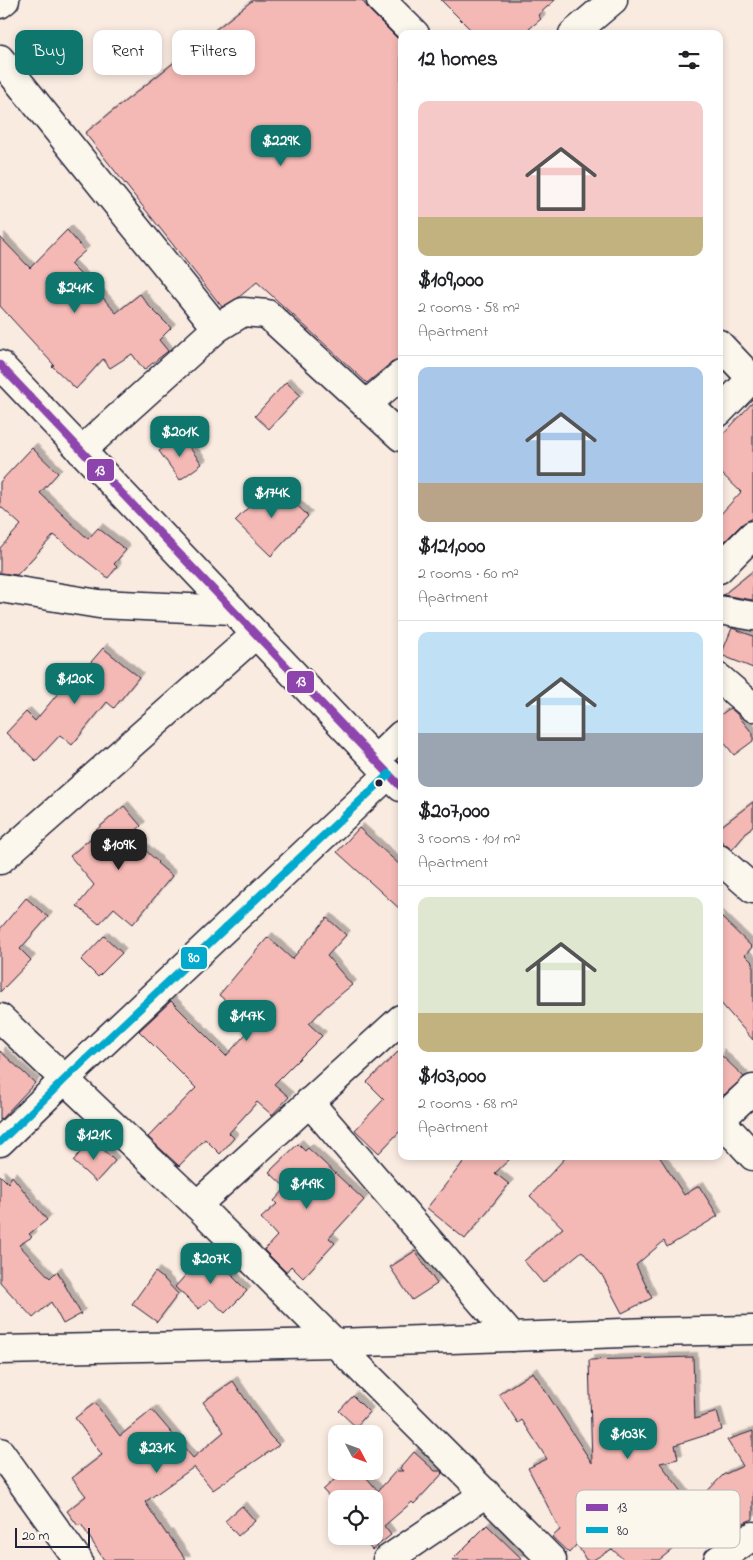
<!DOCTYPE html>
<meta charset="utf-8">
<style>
:root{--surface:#fff;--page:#f2f2f2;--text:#202124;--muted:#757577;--line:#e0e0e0;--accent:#0f766e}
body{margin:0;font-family:"Indie Flower",sans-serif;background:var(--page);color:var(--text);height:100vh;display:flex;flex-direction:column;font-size:19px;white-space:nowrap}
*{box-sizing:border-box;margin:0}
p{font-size:16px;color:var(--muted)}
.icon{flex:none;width:28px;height:28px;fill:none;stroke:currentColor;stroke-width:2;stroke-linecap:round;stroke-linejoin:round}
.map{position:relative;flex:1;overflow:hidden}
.details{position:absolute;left:398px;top:30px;width:325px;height:1130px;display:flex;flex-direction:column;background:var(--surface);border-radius:10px;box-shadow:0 2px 8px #0003}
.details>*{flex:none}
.banner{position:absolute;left:15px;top:30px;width:308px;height:45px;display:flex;gap:10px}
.needle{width:32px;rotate:131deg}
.fabs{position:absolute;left:328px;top:1425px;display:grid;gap:10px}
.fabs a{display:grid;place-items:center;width:55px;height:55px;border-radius:10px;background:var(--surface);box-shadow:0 2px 8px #0003;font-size:25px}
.scale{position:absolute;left:15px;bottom:12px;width:75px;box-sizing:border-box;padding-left:5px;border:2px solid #22223b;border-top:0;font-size:14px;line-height:18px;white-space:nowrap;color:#22223b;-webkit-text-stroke:4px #fbf7ec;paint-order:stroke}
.price{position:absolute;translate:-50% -42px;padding:0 11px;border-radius:10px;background:var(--accent);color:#fff;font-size:16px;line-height:32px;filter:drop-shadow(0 1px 2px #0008)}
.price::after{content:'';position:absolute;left:50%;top:30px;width:15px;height:11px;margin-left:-8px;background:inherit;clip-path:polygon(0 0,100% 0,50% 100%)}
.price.current{background:#222;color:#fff}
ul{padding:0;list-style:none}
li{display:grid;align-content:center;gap:10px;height:265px;padding:0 20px}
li+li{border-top:1px solid var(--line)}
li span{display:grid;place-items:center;height:155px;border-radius:10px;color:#555}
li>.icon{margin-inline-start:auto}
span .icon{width:90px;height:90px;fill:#fffc;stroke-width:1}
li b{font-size:21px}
h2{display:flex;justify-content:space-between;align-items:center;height:60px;padding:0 20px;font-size:21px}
.pill{padding:0 18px;border-radius:10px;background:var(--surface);box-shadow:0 2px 8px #0003;font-size:18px;line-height:45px}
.pill.current{background:var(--accent);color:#fff}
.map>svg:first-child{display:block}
.building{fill:#f5b9b5;stroke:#22223b;filter:url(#shadow)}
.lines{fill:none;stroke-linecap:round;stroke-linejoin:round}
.minor-casing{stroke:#22223b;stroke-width:31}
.minor{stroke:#fbf7ec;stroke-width:28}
.bus-1-casing{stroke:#fbf7ec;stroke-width:11}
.bus-2-casing{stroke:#fbf7ec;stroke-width:11}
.bus-1{stroke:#8e44ad;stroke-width:8}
.bus-2{stroke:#00a9ce;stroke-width:8}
.bus-dot{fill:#22223b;stroke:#fbf7ec;stroke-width:2}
.key{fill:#fbf7ec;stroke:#bab7b7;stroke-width:1}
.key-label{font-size:14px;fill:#22223b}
.line-badge{stroke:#fbf7ec;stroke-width:2}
.badge-label{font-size:14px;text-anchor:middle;font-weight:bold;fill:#fff}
</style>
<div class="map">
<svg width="753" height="1560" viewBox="0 0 753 1560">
<defs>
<filter id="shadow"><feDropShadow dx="4.5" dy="-4.5" stdDeviation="0" flood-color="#0004"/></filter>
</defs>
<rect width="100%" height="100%" fill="#faebe1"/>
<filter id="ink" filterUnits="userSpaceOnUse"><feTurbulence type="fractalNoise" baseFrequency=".02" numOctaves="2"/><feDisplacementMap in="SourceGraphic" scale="10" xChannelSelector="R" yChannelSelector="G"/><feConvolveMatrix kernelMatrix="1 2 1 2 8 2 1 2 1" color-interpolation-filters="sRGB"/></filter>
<g filter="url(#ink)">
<g class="building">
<polygon points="253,0 362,0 370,11 401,42 401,360 391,363 367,383 257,282 238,298 222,307 85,133"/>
<polygon points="441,0 555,0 538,15 541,19 523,34 475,34"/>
<polygon points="67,230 85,251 70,264 98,292 116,313 140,294 149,306 171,328 159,340 168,351 144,370 132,354 110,368 103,359 76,389 52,366 54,365 0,306 0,237 30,268"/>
<polygon points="286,382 300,395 269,429 255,416"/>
<polygon points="753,402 753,518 742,524 719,547 719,516 741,492 719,471 719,439"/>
<polygon points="180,435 202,464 180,480 159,451"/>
<polygon points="32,448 58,473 40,493 88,539 98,528 126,550 114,564 117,567 108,578 54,535 17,575 0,573 0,548 21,525 0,506 0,482"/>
<polygon points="273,482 308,516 271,556 235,521"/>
<polygon points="753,571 753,600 723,595"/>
<polygon points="732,628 753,636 753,668 721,655"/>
<polygon points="103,648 139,677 114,708 107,702 72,745 60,735 36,761 6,733 26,712 35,721 69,680 73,683"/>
<polygon points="730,708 737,714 753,734 753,741 734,755 719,736 719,716"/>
<polygon points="753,802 753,825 732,850 719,839 719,828"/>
<polygon points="124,806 141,826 130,836 158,862 157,863 172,876 133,924 114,908 99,924 77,906 94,885 70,856 97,833 95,831"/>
<polygon points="359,828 401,866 401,910 337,852"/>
<polygon points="26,898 48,917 20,949 31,960 0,992 0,929"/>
<polygon points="719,915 752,947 745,955 753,963 753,1040 719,1001"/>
<polygon points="327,918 346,935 327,956 352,985 324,1008 309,1024 322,1036 274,1084 289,1097 272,1115 257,1102 229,1133 234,1138 220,1154 205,1139 179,1166 148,1137 196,1088 139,1031 171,1001 226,1056 254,1025 219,995 268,937 292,959"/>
<polygon points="104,936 122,953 98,977 81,960"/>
<polygon points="401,1049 401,1130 379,1153 355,1130 384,1099 367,1082"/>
<polygon points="0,1051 35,1083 0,1120"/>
<polygon points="719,1053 744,1077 724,1095 719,1090"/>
<polygon points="92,1139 115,1161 96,1182 73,1161"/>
<polygon points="298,1144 305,1151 308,1148 364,1200 329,1238 335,1243 303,1278 291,1266 286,1272 264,1250 277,1236 261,1218 277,1204 274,1201 286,1188 269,1172"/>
<polygon points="468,1156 513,1156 495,1173 509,1184 465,1239 427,1208"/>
<polygon points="567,1156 659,1156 684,1195 699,1186 718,1216 667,1247 664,1241 636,1265 652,1298 622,1313 602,1275 582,1251 543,1283 524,1261 563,1228 530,1196"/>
<polygon points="0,1175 8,1183 12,1176 47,1220 29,1234 32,1237 19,1245 50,1278 57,1271 81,1314 63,1324 51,1302 33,1318 0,1282"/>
<polygon points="415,1251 437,1284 412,1300 390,1267"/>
<polygon points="206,1252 234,1276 233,1277 247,1291 225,1313 210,1299 199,1309 175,1287"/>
<polygon points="155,1272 164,1279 178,1294 157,1322 132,1304"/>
<polygon points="693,1357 695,1419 717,1412 722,1430 675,1445 678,1459 660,1463 693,1506 723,1475 743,1466 727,1440 753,1431 753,1519 738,1525 727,1501 693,1533 659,1560 624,1560 612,1549 593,1560 586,1560 577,1544 569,1553 552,1537 560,1530 528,1468 547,1459 522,1420 518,1423 499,1394 533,1372 592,1463 589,1360"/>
<polygon points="233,1381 270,1436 279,1445 213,1490 194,1467 145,1502 167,1535 168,1534 186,1560 104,1560 81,1524 78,1526 67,1511 86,1496 72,1478 102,1455 75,1418 95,1403 120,1436 152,1410 193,1458 224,1432 203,1402"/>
<polygon points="353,1396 369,1412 356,1427 339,1411"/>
<polygon points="414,1452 435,1471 441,1471 443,1473 414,1504 412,1502 384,1526 391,1535 372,1550 361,1536 374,1536 374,1499 336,1499 336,1504 323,1490 344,1471 361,1471 378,1491 396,1471 403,1471 400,1468"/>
<polygon points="242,1506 255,1521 238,1536 225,1521"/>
<polygon points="487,1525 523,1560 452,1560"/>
</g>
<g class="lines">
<defs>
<g id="minor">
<polyline points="381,0 415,34"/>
<polyline points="0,4 5,0"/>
<polyline points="573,34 613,0"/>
<polyline points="0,59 217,328"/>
<polyline points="719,344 753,380"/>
<polyline points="0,365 401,787"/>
<polyline points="366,405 401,375"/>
<polyline points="719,412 753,377"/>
<polyline points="81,451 217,328 243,312 267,314 401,437"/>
<polyline points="719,569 753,535"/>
<polyline points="0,588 99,604 233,610"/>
<polyline points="719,610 753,616"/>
<polyline points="719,678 753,707"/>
<polyline points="376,759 401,735"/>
<polyline points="719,859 753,889"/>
<polyline points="0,860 255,635"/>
<polyline points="0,1018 197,1205 552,1560"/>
<polyline points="309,1102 512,1337"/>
<polyline points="719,1119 753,1156"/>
<polyline points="720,1120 753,1089"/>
<polyline points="0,1142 65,1079 389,774"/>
<polyline points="197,1205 401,1019"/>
<polyline points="0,1350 336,1343 651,1332 753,1330"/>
<polyline points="0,1452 78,1560"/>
<polyline points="387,1560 486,1493"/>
<polyline points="718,1560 753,1536"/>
</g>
</defs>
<use href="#minor" class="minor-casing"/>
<use href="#minor" class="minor"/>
<defs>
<polyline id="bus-1" points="0,365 401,787"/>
<polyline id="bus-2" points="0,1142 65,1079 389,774"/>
</defs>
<use href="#bus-1" class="bus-1-casing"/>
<use href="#bus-2" class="bus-2-casing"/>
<use href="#bus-1" class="bus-1"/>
<use href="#bus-2" class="bus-2"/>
</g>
</g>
<circle class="bus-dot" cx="379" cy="783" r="4.5"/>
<rect x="576" y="1490" width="164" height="58" rx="8" class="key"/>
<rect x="586" y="1504" width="22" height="7" fill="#8e44ad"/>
<rect x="586" y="1527" width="22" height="6" fill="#00a9ce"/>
<g class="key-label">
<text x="617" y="1512">13</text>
<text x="617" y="1535">80</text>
</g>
<g class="line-badge">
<rect x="86" y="458" width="29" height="24" rx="5" fill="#8e44ad"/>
<rect x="286" y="670" width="29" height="24" rx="5" fill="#8e44ad"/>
<rect x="180" y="946" width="28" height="24" rx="5" fill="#00a9ce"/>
</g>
<g class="badge-label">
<text x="100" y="475">13</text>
<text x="301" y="686">13</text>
<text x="194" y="962">80</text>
</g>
</svg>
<div class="fabs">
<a><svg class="needle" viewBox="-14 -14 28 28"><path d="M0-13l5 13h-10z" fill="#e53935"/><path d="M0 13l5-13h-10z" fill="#757577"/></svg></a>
<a><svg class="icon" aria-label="locate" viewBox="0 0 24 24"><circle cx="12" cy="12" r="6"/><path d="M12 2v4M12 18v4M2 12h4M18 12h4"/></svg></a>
</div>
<div class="scale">20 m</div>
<b class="price" style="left:281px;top:167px">$229K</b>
<b class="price" style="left:75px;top:314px">$241K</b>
<b class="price" style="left:180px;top:458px">$201K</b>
<b class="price" style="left:272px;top:519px">$174K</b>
<b class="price" style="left:75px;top:705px">$120K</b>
<b class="price current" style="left:119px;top:871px">$109K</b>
<b class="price" style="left:247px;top:1042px">$147K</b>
<b class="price" style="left:94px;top:1161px">$121K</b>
<b class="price" style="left:307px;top:1210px">$149K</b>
<b class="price" style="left:211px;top:1285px">$207K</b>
<b class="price" style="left:628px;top:1460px">$103K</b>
<b class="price" style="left:157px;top:1474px">$231K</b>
<div class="banner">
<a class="pill current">Buy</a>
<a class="pill">Rent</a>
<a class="pill">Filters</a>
</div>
<section class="details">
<h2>12 homes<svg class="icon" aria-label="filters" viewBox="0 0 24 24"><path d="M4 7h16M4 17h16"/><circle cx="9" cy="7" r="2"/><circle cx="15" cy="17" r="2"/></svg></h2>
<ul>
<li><span style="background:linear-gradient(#f6c9c9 75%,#c2b280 0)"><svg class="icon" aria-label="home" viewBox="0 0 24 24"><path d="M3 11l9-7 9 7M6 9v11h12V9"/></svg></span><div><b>$109,000</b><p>2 rooms · 58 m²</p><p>Apartment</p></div></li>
<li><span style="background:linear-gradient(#a9c7e8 75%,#b9a48a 0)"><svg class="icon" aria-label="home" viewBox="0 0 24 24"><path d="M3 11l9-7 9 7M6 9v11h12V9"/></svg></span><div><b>$121,000</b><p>2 rooms · 60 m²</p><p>Apartment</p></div></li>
<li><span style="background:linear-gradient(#bfe0f5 65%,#9aa5b1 0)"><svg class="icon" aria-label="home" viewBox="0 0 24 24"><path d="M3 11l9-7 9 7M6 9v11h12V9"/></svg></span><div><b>$207,000</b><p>3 rooms · 101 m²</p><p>Apartment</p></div></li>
<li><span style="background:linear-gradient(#dfe7d0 75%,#c2b280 0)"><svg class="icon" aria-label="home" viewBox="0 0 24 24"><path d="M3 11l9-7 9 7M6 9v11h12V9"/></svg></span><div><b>$103,000</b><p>2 rooms · 68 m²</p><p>Apartment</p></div></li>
</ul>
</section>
</div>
